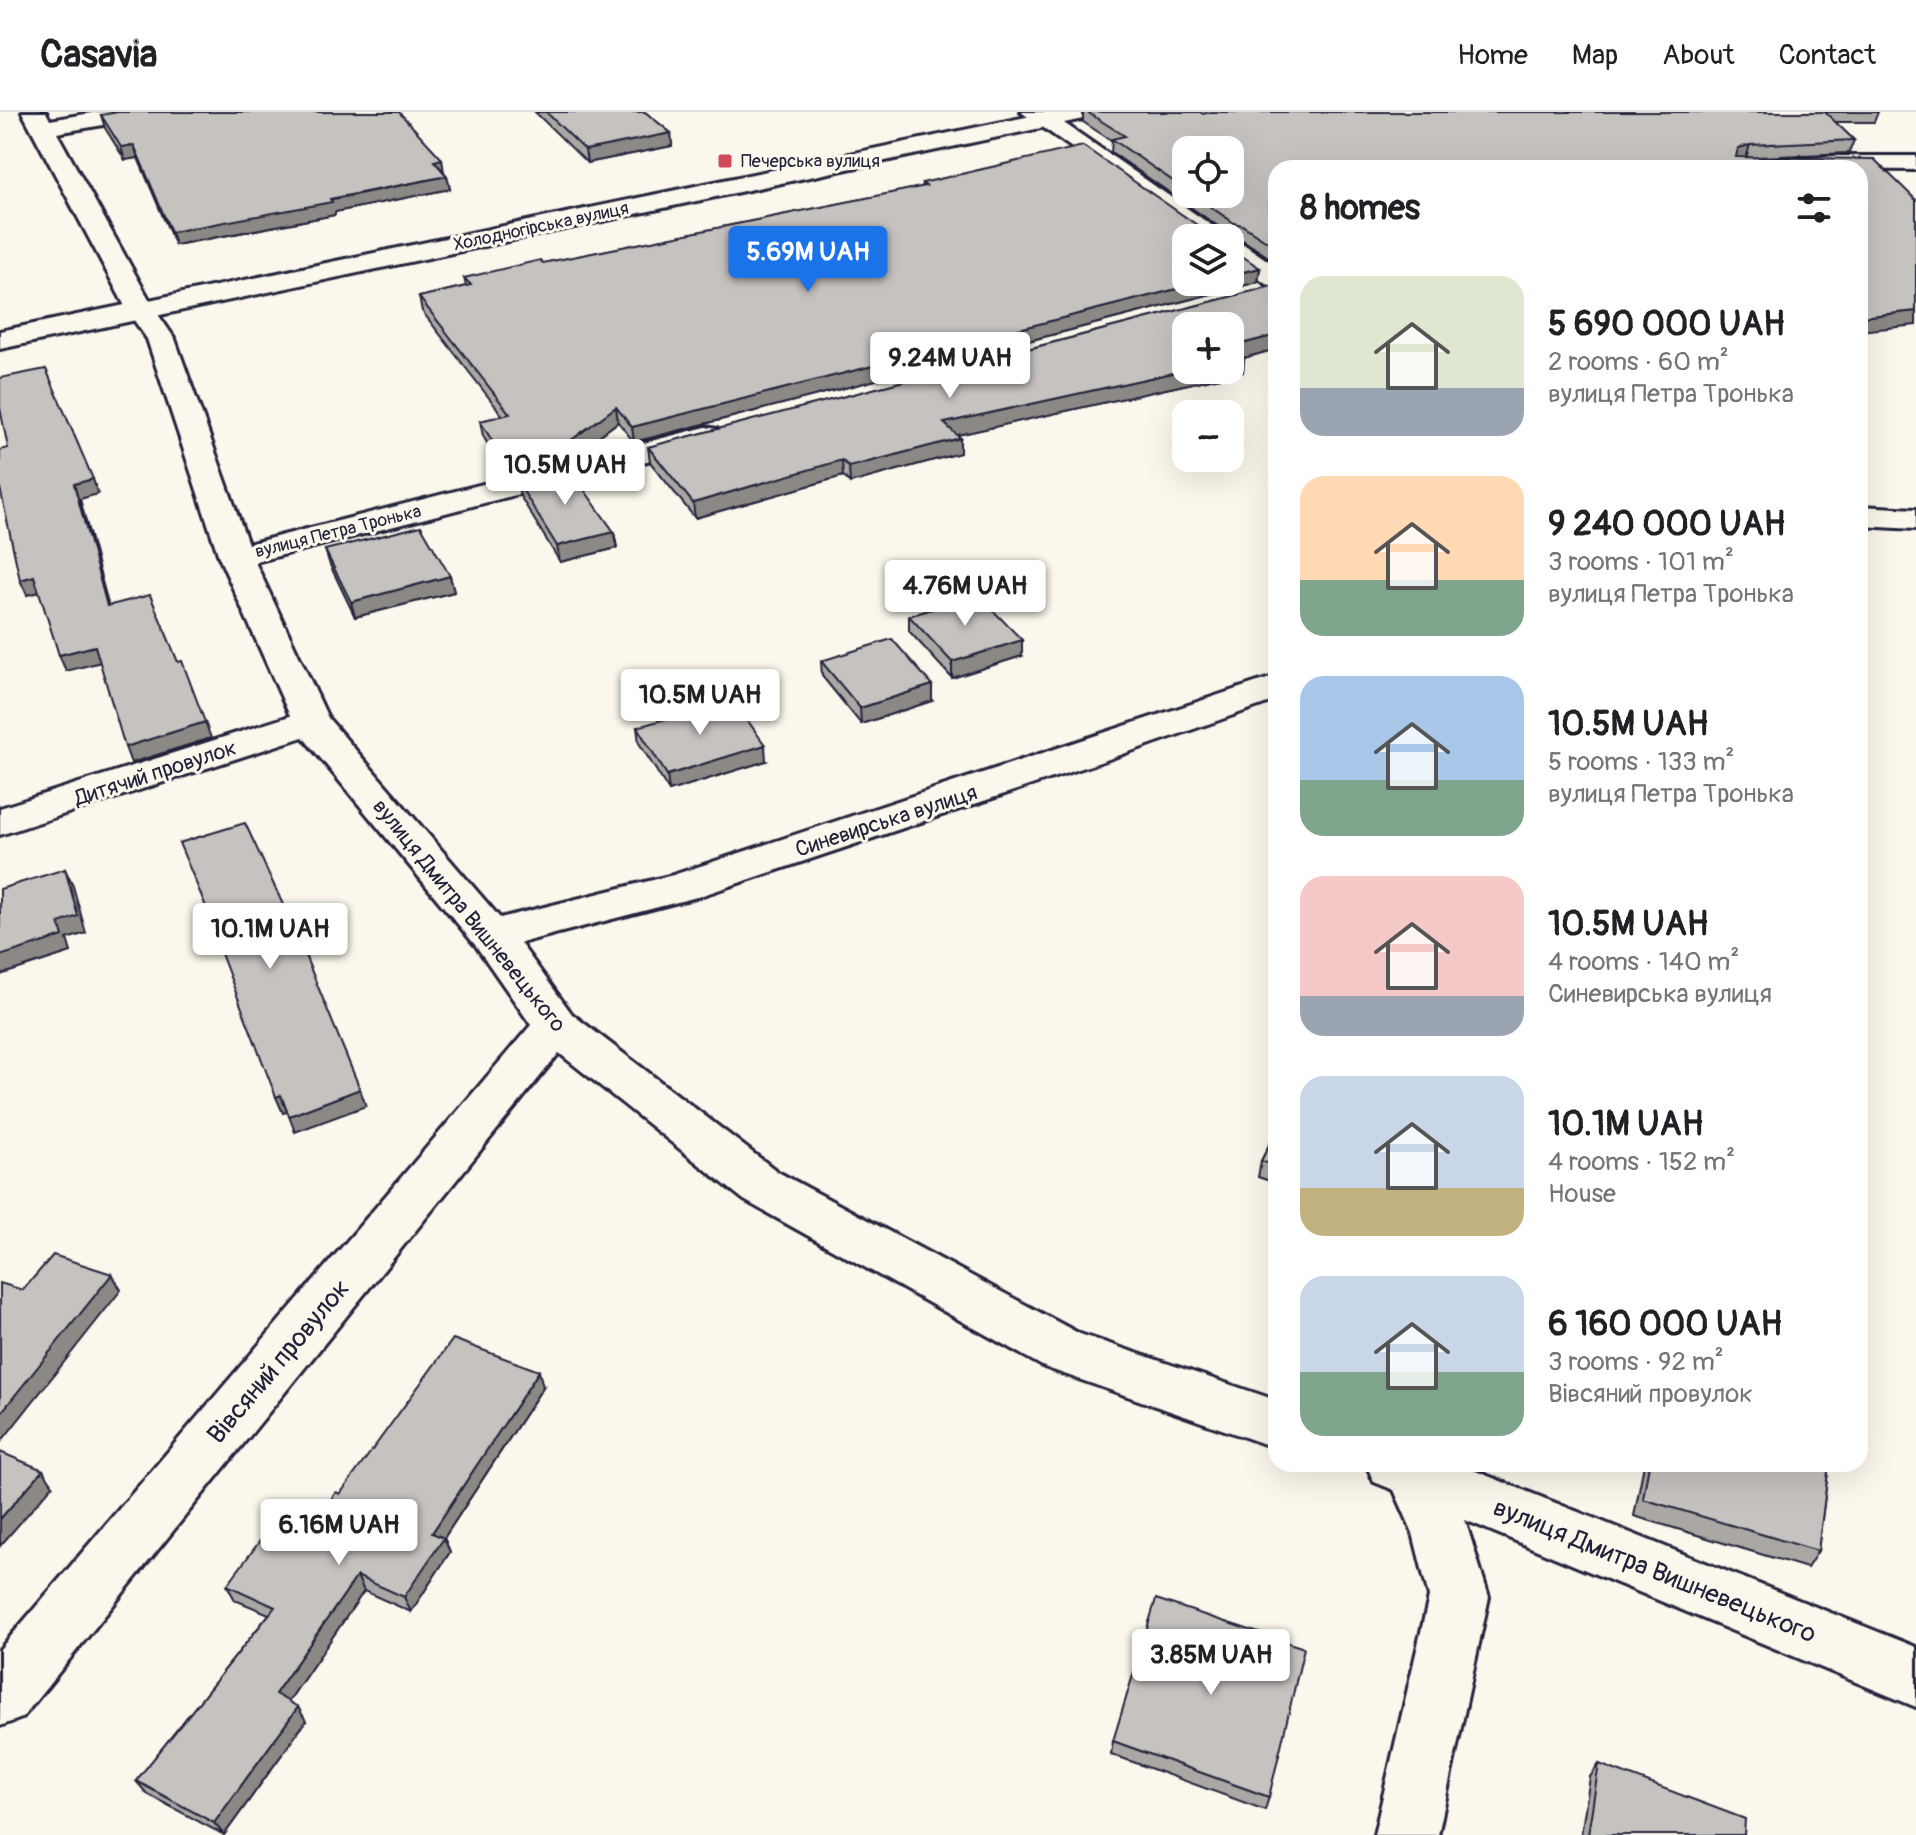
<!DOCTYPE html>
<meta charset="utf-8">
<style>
:root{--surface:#fff;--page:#f6f6f6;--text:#202124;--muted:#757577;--line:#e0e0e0;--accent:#1a73e8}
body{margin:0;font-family:Pangolin,sans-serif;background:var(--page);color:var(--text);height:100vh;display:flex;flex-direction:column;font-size:30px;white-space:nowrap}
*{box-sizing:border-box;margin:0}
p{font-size:26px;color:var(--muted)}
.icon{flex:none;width:44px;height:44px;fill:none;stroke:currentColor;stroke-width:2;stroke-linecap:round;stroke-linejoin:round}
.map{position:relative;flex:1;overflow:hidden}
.side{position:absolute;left:1268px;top:48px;width:600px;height:1312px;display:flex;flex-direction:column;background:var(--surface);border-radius:24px;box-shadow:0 8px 32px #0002}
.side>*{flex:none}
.fabs{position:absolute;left:1172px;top:24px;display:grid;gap:16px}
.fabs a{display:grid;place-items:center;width:72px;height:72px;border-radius:16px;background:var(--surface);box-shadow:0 8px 32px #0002;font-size:40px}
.price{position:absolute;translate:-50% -68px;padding:0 18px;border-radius:8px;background:#fff;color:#222;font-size:26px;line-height:52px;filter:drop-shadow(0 2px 4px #0008)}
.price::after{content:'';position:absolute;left:50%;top:48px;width:24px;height:18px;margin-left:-12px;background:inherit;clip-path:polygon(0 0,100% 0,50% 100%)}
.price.current{background:var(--accent);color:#fff}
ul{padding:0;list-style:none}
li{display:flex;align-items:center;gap:24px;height:200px;padding:0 32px}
li span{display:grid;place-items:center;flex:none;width:224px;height:160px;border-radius:24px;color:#555}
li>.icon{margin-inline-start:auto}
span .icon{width:96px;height:96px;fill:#fffc;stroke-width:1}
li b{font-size:34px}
h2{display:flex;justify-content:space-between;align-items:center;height:96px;padding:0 32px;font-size:34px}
header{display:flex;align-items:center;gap:48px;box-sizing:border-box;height:112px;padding:0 40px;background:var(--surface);border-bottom:2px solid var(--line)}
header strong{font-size:38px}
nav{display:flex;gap:44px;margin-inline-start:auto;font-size:28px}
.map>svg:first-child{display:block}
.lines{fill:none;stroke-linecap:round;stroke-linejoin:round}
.minor-casing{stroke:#22223b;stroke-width:6}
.secondary-casing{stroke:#22223b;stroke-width:6}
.minor{fill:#fbf7ec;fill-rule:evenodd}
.secondary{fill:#fbf7ec;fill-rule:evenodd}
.wall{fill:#aaa7a5;stroke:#22223b;stroke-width:2;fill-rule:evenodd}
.shaded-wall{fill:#8b8886;stroke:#22223b;stroke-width:2}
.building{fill:#c6c2c0;stroke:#22223b;stroke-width:2}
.poi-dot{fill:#d1495b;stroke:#fbf7ec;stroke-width:3}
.labels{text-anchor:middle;stroke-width:6;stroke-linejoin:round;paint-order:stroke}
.far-poi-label{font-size:18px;fill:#22223b;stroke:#fbf7ec;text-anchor:start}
.far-street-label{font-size:18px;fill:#22223b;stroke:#fbf7ec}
.street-label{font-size:22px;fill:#22223b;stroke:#fbf7ec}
.near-street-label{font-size:26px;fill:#22223b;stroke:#fbf7ec}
</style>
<header>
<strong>Casavia</strong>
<nav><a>Home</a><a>Map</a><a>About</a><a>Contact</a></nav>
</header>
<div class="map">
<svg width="1916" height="1723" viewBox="0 0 1916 1723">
<rect width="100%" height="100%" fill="#fbf7ec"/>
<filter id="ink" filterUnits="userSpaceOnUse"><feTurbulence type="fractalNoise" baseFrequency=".0125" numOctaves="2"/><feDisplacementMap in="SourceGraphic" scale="16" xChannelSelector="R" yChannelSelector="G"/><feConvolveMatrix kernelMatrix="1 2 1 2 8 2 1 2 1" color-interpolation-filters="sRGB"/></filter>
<g filter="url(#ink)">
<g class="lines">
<defs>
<g id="minor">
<polygon points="22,0 46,0 50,8 97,0 150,0 146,5 138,7 57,21 155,198 175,227 248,432 706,315 717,317 721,324 717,331 255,450 328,606 500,806 673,763 1276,564 1276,588 1106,648 697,785 520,831 572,902 778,1060 1080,1222 1276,1288 1276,1336 1044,1255 744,1088 559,941 22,1606 0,1614 0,1537 531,913 476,834 303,625 0,723 0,696 290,604 219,445 147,227 127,198"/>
<polygon points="1021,0 1048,0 1230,126 1200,126"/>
<polygon points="1837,44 1916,44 1916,58 1734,56 1737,51 1746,49"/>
<polygon points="1230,127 1239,129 1276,154 1276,174 1266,172 1230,147"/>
<polygon points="1860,394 1916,397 1916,417 1860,414"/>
<polygon points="1366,1352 1458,1352 1916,1535 1916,1595 1465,1408 1489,1485 1438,1723 1374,1723 1429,1485 1413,1421 1394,1378 1374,1370"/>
</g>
<polygon id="secondary" points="1050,0 1095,0 1091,5 1083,7 0,237 0,219"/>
</defs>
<use href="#minor" class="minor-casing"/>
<use href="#secondary" class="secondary-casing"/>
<use href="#minor" class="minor"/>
<use href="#secondary" class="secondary"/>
</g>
<g class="wall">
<polygon points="535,0 645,0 671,21 672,34 587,51"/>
<path d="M 1083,0 L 1200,0 L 1203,2 L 1210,0 L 1878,0 L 1874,10 L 1835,10 L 1854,28 L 1849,41 L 1758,45 L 1860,56 L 1276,56 L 1276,150 L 1241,127 L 1232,124 L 1229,122 L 1186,126 L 1260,156 L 1258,170 L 634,330 L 618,310 L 568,347 L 506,363 L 483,324 L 480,309 L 503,304 L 422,199 L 419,185 L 466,174 L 464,166 L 543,151 L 922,75 L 922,71 L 1200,115 L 1219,115 L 1111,40 L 1112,29 L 1083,10 ZM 1186,38 L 1230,82 L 1186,82 Z"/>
<polygon points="101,3 444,60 447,64 450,77 335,100 335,103 175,133 138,46 125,48 105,16"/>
<polygon points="1276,173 1276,237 1244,246 1243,260 957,323 960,326 960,341 850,371 843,364 695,406 650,350 648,335"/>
<polygon points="517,369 614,420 617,436 560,450 520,384"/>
<polygon points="325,438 450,464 454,480 355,505 330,453"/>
<polygon points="909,504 1022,544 952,566 909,519"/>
<polygon points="821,549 932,589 861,612 822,564"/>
<polygon points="637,615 766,649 669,679 639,631"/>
<polygon points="1276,1019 1276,1071 1258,1065 1261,1049"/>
<polygon points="543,1275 444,1426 450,1440 411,1500 364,1479 288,1590 306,1609 224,1723 147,1682 136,1669 269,1502 235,1488 227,1473 319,1404 340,1382"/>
<polygon points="1644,1352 1829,1352 1818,1439 1807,1456 1634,1404"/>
<polygon points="1113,1629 1269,1685 1265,1698 1111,1642"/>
<polygon points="1599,1652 1744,1723 1581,1723 1590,1665"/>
</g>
<g class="shaded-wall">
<polygon points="671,21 672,34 587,51 585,38"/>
<polygon points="134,33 138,46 125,48 121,35"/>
<polygon points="1750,33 1746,46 1734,49 1738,36"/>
<polygon points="442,47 444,60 434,49"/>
<polygon points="447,64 450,77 335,100 335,103 175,133 171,120"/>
<polygon points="1260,156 1258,170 634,330 632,315 1204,170 1230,170 1230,163"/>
<polygon points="1916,199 1916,213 1860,219 1860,205"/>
<polygon points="1276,223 1276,237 1244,246 1243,260 944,326 944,311 1186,258 1230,258 1230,235"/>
<polygon points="616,295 618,310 568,347 506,363 504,348"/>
<polygon points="960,326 960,341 850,371 849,355"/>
<polygon points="842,348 843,364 695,406 693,391"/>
<polygon points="93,367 98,382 80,387 113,510 107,494 74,372"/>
<polygon points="614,420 617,436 560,450 557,434"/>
<polygon points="34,464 40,480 27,483 20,468"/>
<polygon points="450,464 454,480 355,505 351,490"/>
<polygon points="1022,528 1022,544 952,566 952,550"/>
<polygon points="95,534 101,550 66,559 59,543"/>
<polygon points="932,573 932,589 861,612 860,596"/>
<polygon points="205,610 211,626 131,651 125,635"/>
<polygon points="765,633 766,649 669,679 667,663"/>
<polygon points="65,757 73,774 86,821 67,827 71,840 0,863 0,844"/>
<polygon points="360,977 366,994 295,1020 289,1004"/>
<polygon points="281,983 287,1000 283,1001 276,985"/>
<polygon points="112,1162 121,1178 0,1331 0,1302"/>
<polygon points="539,1259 543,1275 444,1426 450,1440 411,1500 404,1485 432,1421"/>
<polygon points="43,1358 53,1373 0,1434 0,1407"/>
<polygon points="357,1464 364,1479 284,1596 275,1582"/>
<polygon points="298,1595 306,1609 224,1723 214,1711"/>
</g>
<g class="building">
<polygon points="118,0 399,0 442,47 434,49 447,64 330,87 332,90 171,120 134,33 121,35 101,3"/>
<polygon points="546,0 645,0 671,21 585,38"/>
<polygon points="1087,0 1200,0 1203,2 1210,0 1825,0 1854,28 1750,33 1738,36 1736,45 1874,47 1916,88 1916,199 1860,205 1860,56 1276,56 1276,135 1242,113 1234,111 1192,82 1230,82 1230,38 1186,38 1186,78 1112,27 1125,24"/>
<polygon points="1083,34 1200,115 1228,115 1229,126 1186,126 1186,170 1204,170 632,315 616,295 566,332 504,348 480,309 510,302 419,185 471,173 464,166 540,148 543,151 926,74 922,71"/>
<polygon points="1230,136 1260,156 1230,163"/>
<polygon points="1276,173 1276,223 1230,235 1230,214 1186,214 1186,258 944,311 960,326 849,355 842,348 693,391 648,335"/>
<polygon points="1230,236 1244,245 1230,248"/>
<polygon points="46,257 93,367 74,372 107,494 150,483 178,550 182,549 205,610 125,635 95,534 59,543 34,464 20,468 0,376 0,338 8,336 0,296 0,266"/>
<polygon points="569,356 614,420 557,434 517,369"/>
<polygon points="421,414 450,464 351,490 325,438"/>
<polygon points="978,483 1022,528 952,550 909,504"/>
<polygon points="892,527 932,573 860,596 821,549"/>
<polygon points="733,588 765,633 667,663 637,615"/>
<polygon points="245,711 293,814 360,977 289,1004 281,983 276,985 220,839 224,837 179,731"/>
<polygon points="65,757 78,804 59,811 63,824 0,844 0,777"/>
<polygon points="1276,1019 1276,1054 1261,1049"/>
<polygon points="53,1143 112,1162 0,1302 0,1171 23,1178"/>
<polygon points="453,1227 539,1259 432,1421 444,1426 404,1485 357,1464 275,1582 298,1595 214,1711 136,1669 275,1495 227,1473 289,1390 319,1404 336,1380 340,1382"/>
<polygon points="0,1340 43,1358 0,1407"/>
<polygon points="1649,1352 1829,1352 1818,1439 1643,1387"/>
<polygon points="1156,1487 1304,1536 1269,1685 1113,1629"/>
<polygon points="1599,1652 1745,1707 1744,1723 1588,1723"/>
</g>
</g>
<rect class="poi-dot" x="717" y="41" width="16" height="16" rx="4"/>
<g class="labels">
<g class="far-poi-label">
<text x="741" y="55">Печерська вулиця</text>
</g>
<g class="far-street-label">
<text transform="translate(541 114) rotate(-12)" y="6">Холодногірська вулиця</text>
<text transform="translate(338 419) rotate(-14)" y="6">вулиця Петра Тронька</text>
</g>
<g class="street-label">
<text transform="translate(155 660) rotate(-18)" y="8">Дитячий провулок</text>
<text transform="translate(886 708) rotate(-18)" y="8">Синевирська вулиця</text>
<text transform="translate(470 803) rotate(51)" y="8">вулиця Дмитра Вишневецького</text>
</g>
<g class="near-street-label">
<text transform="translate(278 1249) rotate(-50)" y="9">Вівсяний провулок</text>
<text transform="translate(1655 1458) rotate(22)" y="9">вулиця Дмитра Вишневецького</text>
</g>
</g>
</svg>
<div class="fabs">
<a><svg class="icon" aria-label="locate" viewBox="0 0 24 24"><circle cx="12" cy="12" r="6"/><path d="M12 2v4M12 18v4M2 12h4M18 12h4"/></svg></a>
<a><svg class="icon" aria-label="layers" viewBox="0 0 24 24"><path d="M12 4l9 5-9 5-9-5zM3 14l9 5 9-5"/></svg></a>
<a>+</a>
<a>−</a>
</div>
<b class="price current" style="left:808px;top:182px">5.69M UAH</b>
<b class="price" style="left:950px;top:288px">9.24M UAH</b>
<b class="price" style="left:565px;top:395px">10.5M UAH</b>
<b class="price" style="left:965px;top:516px">4.76M UAH</b>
<b class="price" style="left:700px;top:625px">10.5M UAH</b>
<b class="price" style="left:270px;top:859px">10.1M UAH</b>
<b class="price" style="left:339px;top:1455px">6.16M UAH</b>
<b class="price" style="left:1211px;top:1585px">3.85M UAH</b>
<section class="side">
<h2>8 homes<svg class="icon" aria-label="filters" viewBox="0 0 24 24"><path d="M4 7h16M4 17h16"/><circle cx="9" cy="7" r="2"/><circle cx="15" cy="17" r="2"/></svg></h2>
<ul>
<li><span style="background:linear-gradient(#dfe7d0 70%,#9aa5b1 0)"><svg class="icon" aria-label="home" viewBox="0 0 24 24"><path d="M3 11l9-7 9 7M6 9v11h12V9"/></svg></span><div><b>5 690 000 UAH</b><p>2 rooms · 60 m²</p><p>вулиця Петра Тронька</p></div></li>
<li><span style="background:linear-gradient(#ffd9b3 65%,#7fa58c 0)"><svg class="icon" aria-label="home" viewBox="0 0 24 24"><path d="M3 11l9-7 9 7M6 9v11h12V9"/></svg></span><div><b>9 240 000 UAH</b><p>3 rooms · 101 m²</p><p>вулиця Петра Тронька</p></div></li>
<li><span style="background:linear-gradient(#a9c7e8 65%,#7fa58c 0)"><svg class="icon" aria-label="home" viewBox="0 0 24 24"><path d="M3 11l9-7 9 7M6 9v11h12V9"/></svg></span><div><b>10.5M UAH</b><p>5 rooms · 133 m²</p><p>вулиця Петра Тронька</p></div></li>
<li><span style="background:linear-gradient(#f6c9c9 75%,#9aa5b1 0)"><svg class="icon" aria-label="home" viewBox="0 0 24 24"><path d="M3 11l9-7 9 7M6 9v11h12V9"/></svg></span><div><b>10.5M UAH</b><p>4 rooms · 140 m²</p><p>Синевирська вулиця</p></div></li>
<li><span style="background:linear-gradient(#c9d6e8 70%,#c2b280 0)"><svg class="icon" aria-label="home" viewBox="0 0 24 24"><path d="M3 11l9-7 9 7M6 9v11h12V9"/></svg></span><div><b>10.1M UAH</b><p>4 rooms · 152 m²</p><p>House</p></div></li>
<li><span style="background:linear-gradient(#c9d6e8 60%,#7fa58c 0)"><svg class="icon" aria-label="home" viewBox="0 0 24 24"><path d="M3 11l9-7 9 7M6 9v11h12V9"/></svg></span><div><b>6 160 000 UAH</b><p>3 rooms · 92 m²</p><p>Вівсяний провулок</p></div></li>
</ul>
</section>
</div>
